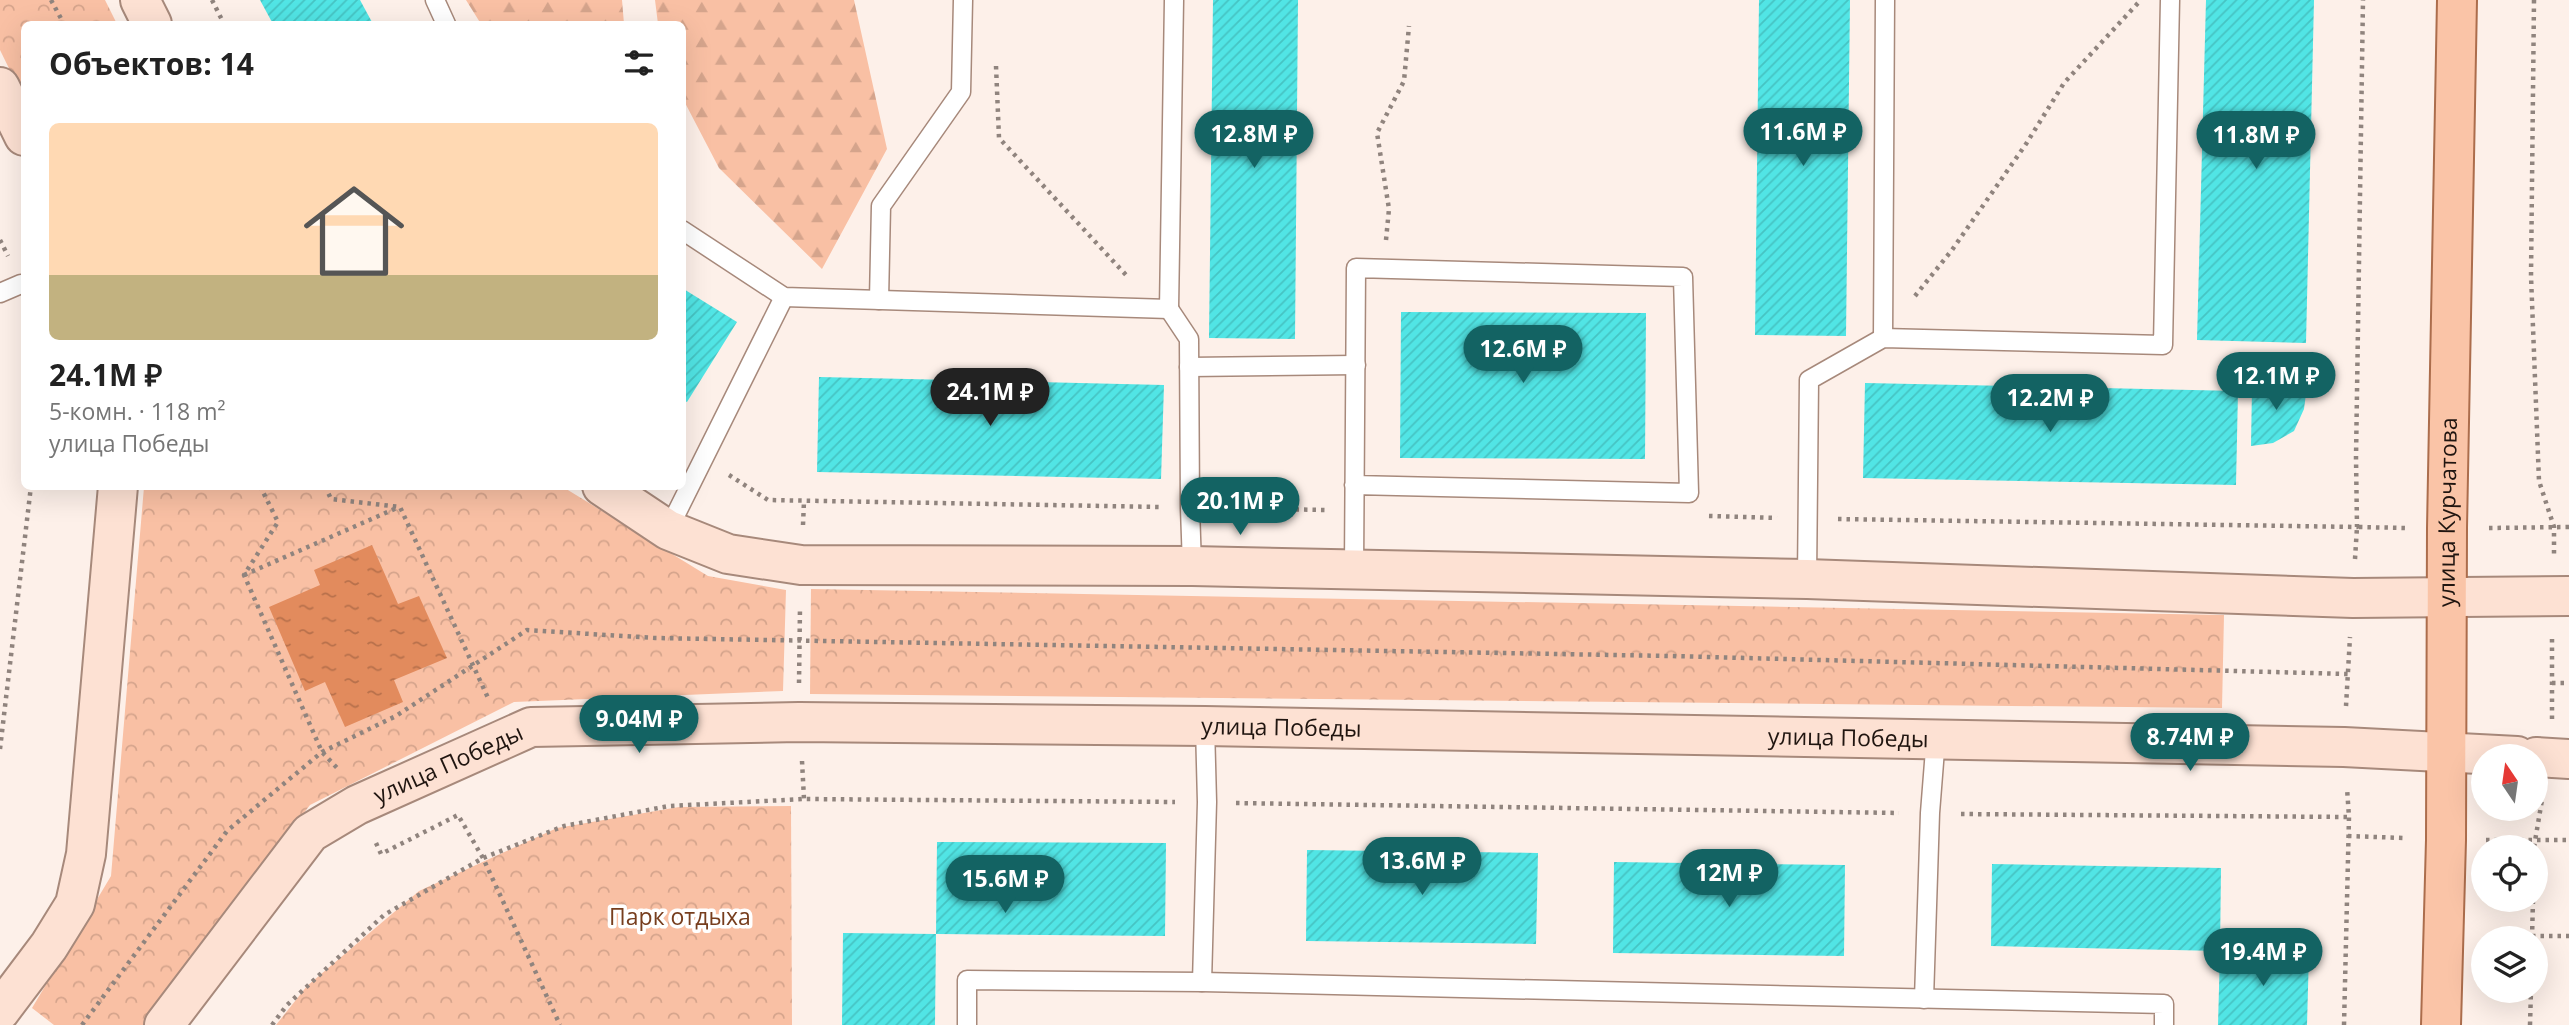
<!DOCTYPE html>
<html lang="ru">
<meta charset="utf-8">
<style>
:root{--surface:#fff;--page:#f6f6f6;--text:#222;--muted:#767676;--accent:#136363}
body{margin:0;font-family:"Open Sans",sans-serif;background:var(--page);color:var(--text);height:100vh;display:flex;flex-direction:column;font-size:26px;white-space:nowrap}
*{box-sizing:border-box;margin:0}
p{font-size:23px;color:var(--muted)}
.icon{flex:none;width:38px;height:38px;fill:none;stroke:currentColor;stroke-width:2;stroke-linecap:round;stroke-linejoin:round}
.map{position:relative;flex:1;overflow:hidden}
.details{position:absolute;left:21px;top:21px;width:665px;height:469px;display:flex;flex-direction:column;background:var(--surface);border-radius:10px;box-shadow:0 7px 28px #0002}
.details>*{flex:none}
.needle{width:46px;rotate:347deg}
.buttons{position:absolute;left:2471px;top:744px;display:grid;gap:14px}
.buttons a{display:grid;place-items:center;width:77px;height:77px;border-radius:50%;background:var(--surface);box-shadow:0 7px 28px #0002;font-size:35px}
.price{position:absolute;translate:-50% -60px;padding:0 16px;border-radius:24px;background:var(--accent);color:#fff;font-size:23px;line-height:46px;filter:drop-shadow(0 2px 4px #0008)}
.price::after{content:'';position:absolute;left:50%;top:42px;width:21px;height:16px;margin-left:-10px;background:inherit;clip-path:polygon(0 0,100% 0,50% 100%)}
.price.on{background:#222;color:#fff}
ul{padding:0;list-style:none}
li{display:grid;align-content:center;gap:14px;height:371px;padding:0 28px}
li span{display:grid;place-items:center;height:217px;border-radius:10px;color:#555}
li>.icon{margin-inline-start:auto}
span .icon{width:126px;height:126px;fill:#fffc;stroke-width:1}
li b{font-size:30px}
h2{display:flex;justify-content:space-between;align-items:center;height:84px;padding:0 28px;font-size:30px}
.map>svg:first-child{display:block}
.forest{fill:url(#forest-firs)}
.park{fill:url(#park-crowns)}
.water{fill:url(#water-ripples)}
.building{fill:url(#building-hatch)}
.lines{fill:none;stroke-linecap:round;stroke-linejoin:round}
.lane-casing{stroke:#a7897b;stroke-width:21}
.secondary-casing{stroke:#a7897b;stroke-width:42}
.primary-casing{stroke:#ac6d4c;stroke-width:42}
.path{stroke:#90847e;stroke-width:4.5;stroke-dasharray:3.5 5;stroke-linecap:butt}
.lane{stroke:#fff;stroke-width:18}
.secondary{stroke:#fde1d3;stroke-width:38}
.primary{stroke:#fac4a7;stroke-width:38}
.labels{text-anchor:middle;stroke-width:7;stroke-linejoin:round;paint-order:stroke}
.street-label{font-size:23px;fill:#201510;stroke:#fff}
.park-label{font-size:23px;fill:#773e1e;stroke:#fff}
</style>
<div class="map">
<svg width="2569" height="1025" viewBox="0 0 2569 1025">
<defs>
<pattern id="forest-firs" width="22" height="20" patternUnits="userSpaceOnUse" patternTransform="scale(1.75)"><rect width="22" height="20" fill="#f9c0a4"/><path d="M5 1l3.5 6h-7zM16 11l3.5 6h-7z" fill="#d5a48c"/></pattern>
<pattern id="park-crowns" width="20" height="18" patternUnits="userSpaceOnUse" patternTransform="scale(1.75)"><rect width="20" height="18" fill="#f9c0a4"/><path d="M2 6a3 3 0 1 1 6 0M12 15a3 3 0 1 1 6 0" fill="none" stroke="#d5a48c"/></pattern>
<pattern id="water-ripples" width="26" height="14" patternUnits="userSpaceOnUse" patternTransform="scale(1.75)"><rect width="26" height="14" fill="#e28b5d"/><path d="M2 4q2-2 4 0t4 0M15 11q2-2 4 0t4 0" fill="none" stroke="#b7704b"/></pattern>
<pattern id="building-hatch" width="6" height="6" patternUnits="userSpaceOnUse" patternTransform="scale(1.75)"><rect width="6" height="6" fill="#51e5e5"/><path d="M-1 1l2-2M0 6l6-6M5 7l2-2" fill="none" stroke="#46c4c3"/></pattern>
</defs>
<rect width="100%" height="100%" fill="#fdf0e9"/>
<g class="forest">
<polygon points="466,0 622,0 624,24 481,24"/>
<polygon points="655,0 854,0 887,149 822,269 719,168 683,99 682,24 658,24"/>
</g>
<g class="park">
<polygon points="0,0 105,0 117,24 24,24 24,99 0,50"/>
<polygon points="144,487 563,487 708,576 786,590 783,691 514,702 310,805 183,970 144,1025 54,1025 32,1008 111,876"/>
<polygon points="811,589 2224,615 2222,708 810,694"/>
<polygon points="791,806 792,1025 276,1025 307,986 419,891 557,828 679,807"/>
</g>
<polygon class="water" points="372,545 398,604 419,596 447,658 394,680 403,702 345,727 325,682 305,691 269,607 320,585 314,570"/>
<g class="building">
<polygon points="260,0 360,0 373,24 273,24"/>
<polygon points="1213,0 1298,0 1295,339 1209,338"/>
<polygon points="1759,0 1850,0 1846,336 1755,335"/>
<polygon points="2206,0 2314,0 2306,343 2197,340"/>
<polygon points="682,288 737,322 687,402 682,400"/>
<polygon points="1401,312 1646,313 1645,459 1400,458"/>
<polygon points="819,377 1164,385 1161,479 817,472"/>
<polygon points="1865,383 2238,391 2236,485 1863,478"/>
<polygon points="2307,386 2304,409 2294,431 2273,443 2251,446 2252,387"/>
<polygon points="937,842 1166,843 1165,936 936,934 935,1025 842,1025 843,933 936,934"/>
<polygon points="1307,850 1538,853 1536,944 1306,941"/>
<polygon points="1614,862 1845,865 1844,956 1613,953"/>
<polygon points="1992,864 2221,868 2220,951 1991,946"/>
<polygon points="2220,951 2309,952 2307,1025 2218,1025"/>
</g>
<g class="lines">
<defs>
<g id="lane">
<polyline points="435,0 446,24"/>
<polyline points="682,230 784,297 1169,309 1174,0"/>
<polyline points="0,293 21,284 24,285"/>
<polyline points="879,300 881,206 961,92 963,0"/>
<polyline points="1169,309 1189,339 1190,508 1192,566"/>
<polyline points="1883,338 1885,0"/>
<polyline points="1189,367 1356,365"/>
<polyline points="668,530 784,297"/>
<polyline points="1354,569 1356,268 1683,277 1689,493 1354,485"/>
<polyline points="1807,579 1809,380 1883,338 2163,345 2170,0"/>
<polyline points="1202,982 1207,802 1205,726"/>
<polyline points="1924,999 1930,813 1936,737"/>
<polyline points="967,1025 967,980 1202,982 2164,1004 2164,1025"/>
</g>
<g id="secondary">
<polyline points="140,0 152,24"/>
<polyline points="0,87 24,136"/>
<polyline points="602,486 668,530 728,554 801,565 1192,566 1807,579 2353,598 2569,596"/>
<polyline points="2536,757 2569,759"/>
<polyline points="0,1011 49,946 75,904 86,854 118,486"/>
<path id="s1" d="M 164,1025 L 310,833 L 357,805 L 531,727 L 799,722 L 1205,726 L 2344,747 L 2517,756"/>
</g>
<g id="primary">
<path id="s2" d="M 2441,1025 L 2446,840 L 2447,528 L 2457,0"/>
</g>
</defs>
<use href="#lane" class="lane-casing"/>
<use href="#secondary" class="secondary-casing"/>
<use href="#primary" class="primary-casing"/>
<g class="path">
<polyline points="51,0 64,24"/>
<polyline points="212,0 224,24"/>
<polyline points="2534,0 2531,276 2539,481 2554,527 2554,554"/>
<polyline points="996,66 999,138 1127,276"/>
<polyline points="0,240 8,256"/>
<polyline points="1386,240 1389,209 1377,133 1404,81 1409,26"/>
<polyline points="1915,296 1952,250 2026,144 2064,83 2138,3"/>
<polyline points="729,475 768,500 1161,507"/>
<polyline points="260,486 278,522 244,575 322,752 339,770"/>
<polyline points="325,486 331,499 400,507 489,700"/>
<polyline points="1219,508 1326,510"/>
<polyline points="1709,516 1777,518"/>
<polyline points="1838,519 2357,527 2356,458 2363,0"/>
<polyline points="803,525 804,501"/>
<polyline points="2489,528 2569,527"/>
<polyline points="2355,559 2357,527 2407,528"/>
<polyline points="244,575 399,507"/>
<polyline points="799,683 800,607"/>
<polyline points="2552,683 2569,683"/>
<polyline points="2346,706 2350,637"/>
<polyline points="2552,719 2552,636"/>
<polyline points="0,749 31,486"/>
<polyline points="802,761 804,799"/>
<polyline points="1236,803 1899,813"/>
<polyline points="1961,814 2349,817"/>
<polyline points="2348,836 2404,838"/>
<polyline points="2486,840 2569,840"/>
<polyline points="376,843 381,854 458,815 483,858 560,1025"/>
<polyline points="2534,847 2542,800"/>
<polyline points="2532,936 2569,936"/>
<polyline points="2532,938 2533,900"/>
<polyline points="82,1025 227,831 322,752 396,716 527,630 655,638 1671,656 2348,674"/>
<polyline points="272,1025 287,1005 384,915 483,858 564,826 669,806 804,799 1175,802"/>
<polyline points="2344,1025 2349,817 2347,788"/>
<polyline points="2530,1025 2531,990"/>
</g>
<use href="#lane" class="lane"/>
<use href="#secondary" class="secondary"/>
<use href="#primary" class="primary"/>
</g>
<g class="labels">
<g class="street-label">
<text dy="8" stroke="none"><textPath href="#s2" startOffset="513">улица Курчатова</textPath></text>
<text dy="8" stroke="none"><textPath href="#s1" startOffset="1237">улица Победы</textPath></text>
<text dy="8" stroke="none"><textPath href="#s1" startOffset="1804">улица Победы</textPath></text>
<text dy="8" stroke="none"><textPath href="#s1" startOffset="396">улица Победы</textPath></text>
</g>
<g class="park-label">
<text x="680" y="925">Парк отдыха</text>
</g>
</g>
</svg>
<div class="buttons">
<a><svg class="needle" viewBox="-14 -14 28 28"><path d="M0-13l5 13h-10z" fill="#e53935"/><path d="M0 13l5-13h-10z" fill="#767676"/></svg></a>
<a><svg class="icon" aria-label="locate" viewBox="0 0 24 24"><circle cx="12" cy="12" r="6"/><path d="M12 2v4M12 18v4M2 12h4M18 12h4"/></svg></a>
<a><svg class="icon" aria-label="layers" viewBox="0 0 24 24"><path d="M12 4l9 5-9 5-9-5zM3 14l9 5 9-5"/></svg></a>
</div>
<b class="price" style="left:1803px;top:168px">11.6M ₽</b>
<b class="price" style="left:1254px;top:170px">12.8M ₽</b>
<b class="price" style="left:2256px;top:171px">11.8M ₽</b>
<b class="price" style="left:1523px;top:385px">12.6M ₽</b>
<b class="price" style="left:2276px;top:412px">12.1M ₽</b>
<b class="price on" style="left:990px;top:428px">24.1M ₽</b>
<b class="price" style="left:2050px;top:434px">12.2M ₽</b>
<b class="price" style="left:1240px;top:537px">20.1M ₽</b>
<b class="price" style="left:639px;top:755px">9.04M ₽</b>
<b class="price" style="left:2190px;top:773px">8.74M ₽</b>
<b class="price" style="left:1422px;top:897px">13.6M ₽</b>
<b class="price" style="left:1729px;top:909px">12M ₽</b>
<b class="price" style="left:1005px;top:915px">15.6M ₽</b>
<b class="price" style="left:2263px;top:988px">19.4M ₽</b>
<section class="details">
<h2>Объектов: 14<svg class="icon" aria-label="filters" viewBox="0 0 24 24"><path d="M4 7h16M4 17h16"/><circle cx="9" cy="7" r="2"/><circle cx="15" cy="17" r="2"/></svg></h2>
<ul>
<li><span style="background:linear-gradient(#ffd9b3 70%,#c2b280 0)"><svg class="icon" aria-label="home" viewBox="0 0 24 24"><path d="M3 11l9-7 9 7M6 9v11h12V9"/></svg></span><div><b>24.1M ₽</b><p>5-комн. · 118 m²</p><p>улица Победы</p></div></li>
</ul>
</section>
</div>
